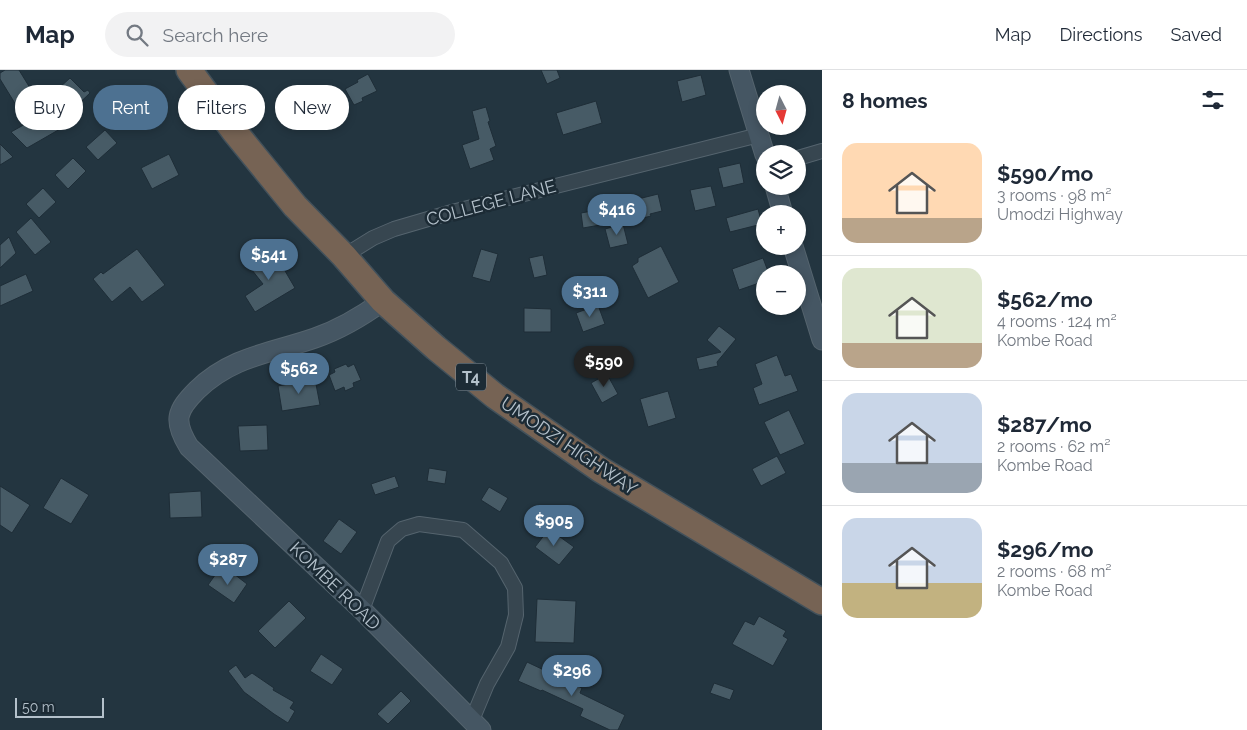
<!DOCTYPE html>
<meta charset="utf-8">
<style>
:root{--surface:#fff;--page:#f2f2f3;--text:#1f2937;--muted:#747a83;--line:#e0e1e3;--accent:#4d7191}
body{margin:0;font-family:Raleway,sans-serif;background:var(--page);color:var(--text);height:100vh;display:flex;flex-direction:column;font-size:19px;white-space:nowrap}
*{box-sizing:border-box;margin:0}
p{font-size:16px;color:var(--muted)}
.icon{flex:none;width:28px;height:28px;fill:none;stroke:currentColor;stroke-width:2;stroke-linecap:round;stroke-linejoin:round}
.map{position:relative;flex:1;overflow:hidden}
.details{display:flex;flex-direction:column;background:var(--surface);width:425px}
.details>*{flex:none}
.top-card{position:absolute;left:15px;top:15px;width:475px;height:45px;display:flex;gap:10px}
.needle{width:32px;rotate:174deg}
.tools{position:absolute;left:756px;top:15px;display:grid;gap:10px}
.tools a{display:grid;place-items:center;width:50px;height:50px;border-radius:50%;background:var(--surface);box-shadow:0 2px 8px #0003;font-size:25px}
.scale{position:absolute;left:15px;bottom:12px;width:89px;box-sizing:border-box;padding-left:5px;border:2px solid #b4c1cb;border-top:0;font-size:14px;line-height:18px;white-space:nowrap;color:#b4c1cb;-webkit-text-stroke:4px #1c2b35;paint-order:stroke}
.price{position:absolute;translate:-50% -42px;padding:0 11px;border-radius:18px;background:var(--accent);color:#fff;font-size:16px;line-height:32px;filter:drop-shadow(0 1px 2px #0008)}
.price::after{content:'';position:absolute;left:50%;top:30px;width:15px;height:11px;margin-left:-8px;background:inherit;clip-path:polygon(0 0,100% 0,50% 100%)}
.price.current{background:#222;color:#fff}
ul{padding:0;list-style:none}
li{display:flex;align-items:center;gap:15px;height:125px;padding:0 20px}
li+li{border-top:1px solid var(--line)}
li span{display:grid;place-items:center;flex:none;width:140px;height:100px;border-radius:15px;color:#555}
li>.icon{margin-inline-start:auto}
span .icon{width:60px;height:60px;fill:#fffc;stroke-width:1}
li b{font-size:21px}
h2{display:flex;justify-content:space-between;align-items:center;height:60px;padding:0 20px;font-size:21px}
.tag{padding:0 18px;border-radius:22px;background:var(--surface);box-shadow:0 2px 8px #0003;font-size:18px;line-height:45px}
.tag.current{background:var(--accent);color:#fff}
header{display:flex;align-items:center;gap:30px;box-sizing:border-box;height:70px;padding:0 25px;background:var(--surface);border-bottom:1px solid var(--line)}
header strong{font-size:24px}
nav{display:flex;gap:28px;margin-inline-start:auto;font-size:18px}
.search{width:350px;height:45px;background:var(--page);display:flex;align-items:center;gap:12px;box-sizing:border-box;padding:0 18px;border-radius:28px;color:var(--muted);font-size:19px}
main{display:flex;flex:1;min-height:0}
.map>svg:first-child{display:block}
.building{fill:#475b66;stroke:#1e2d37}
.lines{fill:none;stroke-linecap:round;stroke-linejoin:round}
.street-casing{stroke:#55646e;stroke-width:16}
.secondary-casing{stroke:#55646e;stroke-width:21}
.highway-casing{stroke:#42515b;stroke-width:28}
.street{stroke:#374650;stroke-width:14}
.secondary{stroke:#455663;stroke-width:19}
.highway{stroke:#766354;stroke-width:25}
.labels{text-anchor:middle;stroke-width:5;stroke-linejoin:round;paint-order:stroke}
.shield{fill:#1c2b35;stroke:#86949e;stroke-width:1}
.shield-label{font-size:16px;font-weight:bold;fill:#b4c1cb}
.street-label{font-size:18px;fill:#b4c1cb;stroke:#1c2b35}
</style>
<header>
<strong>Map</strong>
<div class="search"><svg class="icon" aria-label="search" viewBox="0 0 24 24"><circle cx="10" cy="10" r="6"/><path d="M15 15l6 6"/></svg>Search here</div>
<nav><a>Map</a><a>Directions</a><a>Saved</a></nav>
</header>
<main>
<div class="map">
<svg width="822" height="660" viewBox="0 0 822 660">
<rect width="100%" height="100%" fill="#233540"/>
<g class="building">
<polygon points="5,0 19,0 46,44 71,30 59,18 70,8 84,22 88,20 90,23 69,43 74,51 27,78 11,62 27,53 0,9 0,3"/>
<polygon points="541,0 557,0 560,8 547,14"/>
<polygon points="368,4 377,21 362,28 363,31 354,35 345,19 358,12 357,10"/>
<polygon points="701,5 706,25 682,32 677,11"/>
<polygon points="596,31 602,53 563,65 556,43"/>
<polygon points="486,37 490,51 488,52 496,76 490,79 494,90 470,99 462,75 479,69 472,41"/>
<polygon points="105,60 117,73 98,90 86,77"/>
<polygon points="0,74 13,87 0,95"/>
<polygon points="169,84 179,105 152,119 141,98"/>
<polygon points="73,88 86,101 68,119 55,105"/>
<polygon points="740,93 744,113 723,118 718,98"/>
<polygon points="711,116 716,136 695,141 690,120"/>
<polygon points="43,118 56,132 39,148 26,134"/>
<polygon points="658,124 662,141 650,144 651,146 639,149 634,130"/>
<polygon points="603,139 606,154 583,158 581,143"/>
<polygon points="758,139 762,154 730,162 726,148"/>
<polygon points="31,148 51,172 35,185 16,162"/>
<polygon points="623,154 628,174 610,178 605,159"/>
<polygon points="9,167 16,183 0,198 0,175"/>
<polygon points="661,176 679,212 648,228 632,196 638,192 638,188"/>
<polygon points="137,179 165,215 142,232 130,217 112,232 93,209 101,202 103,204"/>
<polygon points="269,179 281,194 295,218 255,242 245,226 263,214 248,195"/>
<polygon points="481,179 498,184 490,212 472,207"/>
<polygon points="543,185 547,205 534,208 529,188"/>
<polygon points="763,188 769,204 765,204 765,211 739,220 732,199"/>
<polygon points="26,204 33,221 0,236 0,216"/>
<polygon points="598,235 605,254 583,262 576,243"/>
<polygon points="524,238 551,239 551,262 524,262"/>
<polygon points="719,256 736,269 717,292 718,296 699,300 696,288 721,282 707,270"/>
<polygon points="777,285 785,306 791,304 798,321 759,335 753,318 762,314 755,294"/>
<polygon points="346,294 348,297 354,294 361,310 353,313 354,317 345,321 344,317 335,321 329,305 335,302 334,299"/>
<polygon points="607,304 618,324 602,333 591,313"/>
<polygon points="315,309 320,335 282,341 278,316"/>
<polygon points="668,321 676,348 648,357 640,329"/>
<polygon points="789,340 805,374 780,385 764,352"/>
<polygon points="267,355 268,380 240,381 238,356"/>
<polygon points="777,386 786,403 761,416 752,399"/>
<polygon points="429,398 447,401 445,414 427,411"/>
<polygon points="395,406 399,417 375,425 371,414"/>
<polygon points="61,408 89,425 71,454 43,438"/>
<polygon points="0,416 30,435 12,463 0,455"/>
<polygon points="489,417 508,428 500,442 481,430"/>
<polygon points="201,421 202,447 170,448 169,423"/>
<polygon points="339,449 357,462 341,484 323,471"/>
<polygon points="549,459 574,477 559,495 535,477"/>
<polygon points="218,501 230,510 234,504 247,514 234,533 208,515"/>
<polygon points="537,529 576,531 574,573 535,572"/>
<polygon points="289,531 306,548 275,578 258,561"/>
<polygon points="759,546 786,561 783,566 788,569 773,596 732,574 745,551 754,555"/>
<polygon points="321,584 343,599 332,615 310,601"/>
<polygon points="527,592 582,618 580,623 625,645 618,660 610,660 580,646 583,639 542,620 541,621 518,611"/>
<polygon points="236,595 245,608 252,603 274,618 273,620 294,632 290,638 295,641 288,653 274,644 244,622 228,601"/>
<polygon points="714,613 734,620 730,630 710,623"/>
<polygon points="401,621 411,631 388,654 377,644"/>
</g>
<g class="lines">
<defs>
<g id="street">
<polyline points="798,88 822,81"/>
<polyline points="344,186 373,168 394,159 452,142 759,65"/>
<polyline points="362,540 388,471 402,459 419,454 463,460 501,493 515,518 516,545 508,577 487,614 472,650"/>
</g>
<g id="secondary">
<polyline points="739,0 765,85"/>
<polyline points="775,116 783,144"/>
<polyline points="793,176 822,270"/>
<path d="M 383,231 C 361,247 341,259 315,268 C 272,283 232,286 197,320 C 176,341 173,351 189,377 L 362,540 L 481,660"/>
</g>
<polyline id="highway" points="189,0 234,61 295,136 344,186 383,231 436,278 495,326 601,400 822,532"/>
</defs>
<use href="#street" class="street-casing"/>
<use href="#secondary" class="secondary-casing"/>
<use href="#highway" class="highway-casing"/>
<use href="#street" class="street"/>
<use href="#secondary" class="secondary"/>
<use href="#highway" class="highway"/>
</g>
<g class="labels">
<rect class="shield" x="456" y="293.5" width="30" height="27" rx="4"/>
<g class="shield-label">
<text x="471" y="313">T4</text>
</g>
<g class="street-label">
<text transform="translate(491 133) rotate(-15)" y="6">COLLEGE LANE</text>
<text transform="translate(569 376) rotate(34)" y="6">UMODZI HIGHWAY</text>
<text transform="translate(335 516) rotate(44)" y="6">KOMBE ROAD</text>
</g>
</g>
</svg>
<div class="tools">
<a><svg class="needle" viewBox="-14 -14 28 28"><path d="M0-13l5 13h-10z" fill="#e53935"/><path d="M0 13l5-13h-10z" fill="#747a83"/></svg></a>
<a><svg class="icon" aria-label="layers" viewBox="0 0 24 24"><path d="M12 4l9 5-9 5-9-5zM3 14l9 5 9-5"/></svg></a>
<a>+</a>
<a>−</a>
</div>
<div class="scale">50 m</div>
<b class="price" style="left:617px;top:166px">$416</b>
<b class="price" style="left:269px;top:211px">$541</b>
<b class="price" style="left:590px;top:248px">$311</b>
<b class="price current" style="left:604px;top:318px">$590</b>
<b class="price" style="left:299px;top:325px">$562</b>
<b class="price" style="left:554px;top:477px">$905</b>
<b class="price" style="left:228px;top:516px">$287</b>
<b class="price" style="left:572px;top:627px">$296</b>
<div class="top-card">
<a class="tag">Buy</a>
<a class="tag current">Rent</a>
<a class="tag">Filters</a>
<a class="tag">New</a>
</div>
</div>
<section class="details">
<h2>8 homes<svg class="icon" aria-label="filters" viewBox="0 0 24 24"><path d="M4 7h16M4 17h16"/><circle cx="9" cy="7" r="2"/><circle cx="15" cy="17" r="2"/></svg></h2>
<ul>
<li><span style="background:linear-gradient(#ffd9b3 75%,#b9a48a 0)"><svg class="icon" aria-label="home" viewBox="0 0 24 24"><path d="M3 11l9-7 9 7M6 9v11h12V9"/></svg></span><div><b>$590/mo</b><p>3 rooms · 98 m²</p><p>Umodzi Highway</p></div></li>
<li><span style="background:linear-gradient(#dfe7d0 75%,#b9a48a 0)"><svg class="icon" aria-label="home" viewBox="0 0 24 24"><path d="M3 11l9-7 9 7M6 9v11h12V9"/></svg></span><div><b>$562/mo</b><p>4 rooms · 124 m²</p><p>Kombe Road</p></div></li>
<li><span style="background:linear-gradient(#c9d6e8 70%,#9aa5b1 0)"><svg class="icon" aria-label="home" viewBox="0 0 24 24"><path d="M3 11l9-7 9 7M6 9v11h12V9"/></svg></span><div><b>$287/mo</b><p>2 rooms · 62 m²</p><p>Kombe Road</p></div></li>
<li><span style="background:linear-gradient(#c9d6e8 65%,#c2b280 0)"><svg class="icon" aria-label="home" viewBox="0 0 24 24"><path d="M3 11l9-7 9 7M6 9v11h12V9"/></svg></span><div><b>$296/mo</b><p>2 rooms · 68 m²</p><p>Kombe Road</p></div></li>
</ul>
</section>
</main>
